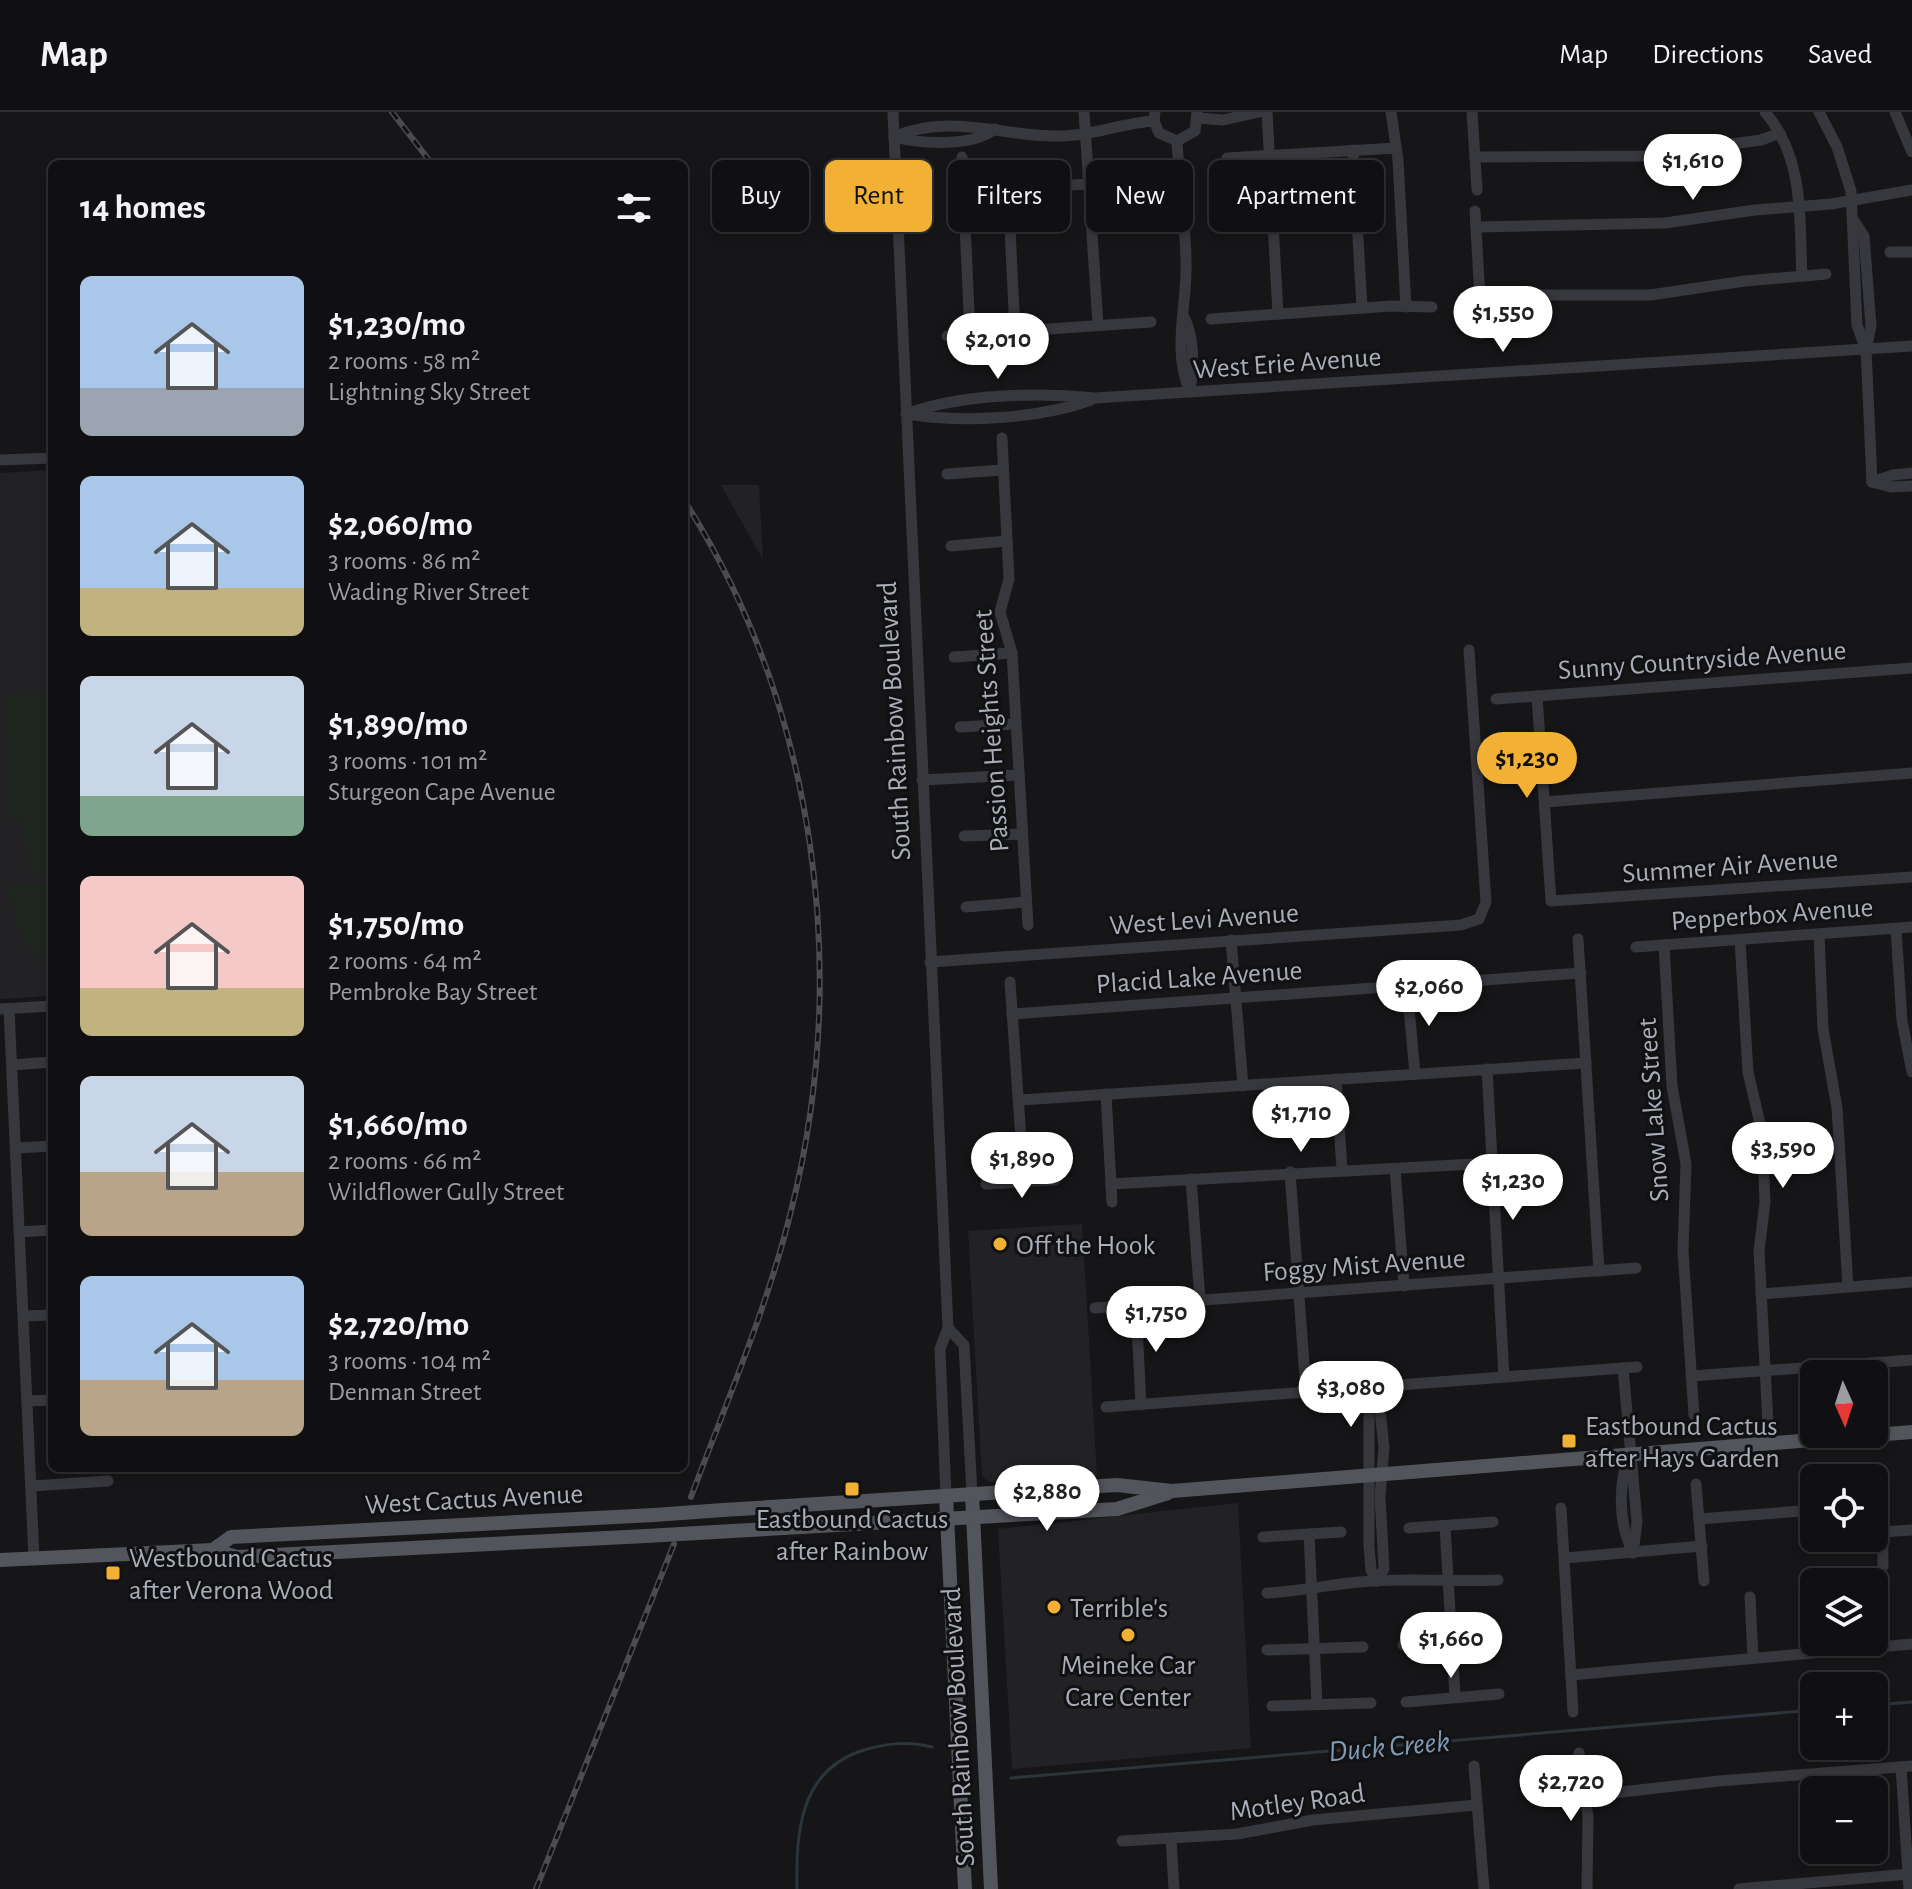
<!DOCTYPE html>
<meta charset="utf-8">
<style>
:root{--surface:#101012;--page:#19191b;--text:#f1f3f6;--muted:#9c9d9f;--line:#303032;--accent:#f2b134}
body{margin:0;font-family:"Alegreya Sans",sans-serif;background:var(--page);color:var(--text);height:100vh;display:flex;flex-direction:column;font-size:30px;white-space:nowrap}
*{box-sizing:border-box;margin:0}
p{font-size:26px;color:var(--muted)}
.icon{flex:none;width:44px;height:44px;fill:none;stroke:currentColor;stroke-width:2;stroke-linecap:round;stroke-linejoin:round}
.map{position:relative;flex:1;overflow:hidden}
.sheet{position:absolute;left:48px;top:48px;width:640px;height:1312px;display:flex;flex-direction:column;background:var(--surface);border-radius:12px;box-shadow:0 4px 12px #0003,0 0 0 2px var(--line)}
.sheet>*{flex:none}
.hud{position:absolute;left:712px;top:48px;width:760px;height:72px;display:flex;gap:16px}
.needle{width:52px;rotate:177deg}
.fabs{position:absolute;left:1800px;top:1248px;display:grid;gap:16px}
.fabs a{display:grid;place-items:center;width:88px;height:88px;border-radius:12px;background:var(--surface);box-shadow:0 4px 12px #0003,0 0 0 2px var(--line);font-size:40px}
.price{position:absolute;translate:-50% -68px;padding:0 18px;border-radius:28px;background:#fff;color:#222;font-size:26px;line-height:52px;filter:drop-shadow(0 2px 4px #0008)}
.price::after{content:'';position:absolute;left:50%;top:48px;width:24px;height:18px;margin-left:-12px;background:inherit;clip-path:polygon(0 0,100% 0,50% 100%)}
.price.active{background:var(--accent);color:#111}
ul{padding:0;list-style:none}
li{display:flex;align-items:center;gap:24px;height:200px;padding:0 32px}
li span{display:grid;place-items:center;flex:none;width:224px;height:160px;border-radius:12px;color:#555}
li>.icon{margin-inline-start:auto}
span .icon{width:96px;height:96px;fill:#fffc;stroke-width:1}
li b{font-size:34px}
h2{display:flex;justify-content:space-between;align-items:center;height:96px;padding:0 32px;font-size:34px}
.pill{padding:0 28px;border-radius:12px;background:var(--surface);box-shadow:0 4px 12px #0003,0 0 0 2px var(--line);font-size:28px;line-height:72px}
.pill.active{background:var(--accent);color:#111}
header{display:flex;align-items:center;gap:48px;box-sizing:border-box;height:112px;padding:0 40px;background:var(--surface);border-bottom:2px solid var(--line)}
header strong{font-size:38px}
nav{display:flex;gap:44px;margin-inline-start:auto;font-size:28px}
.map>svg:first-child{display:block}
.built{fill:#222225}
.green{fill:#1e261f}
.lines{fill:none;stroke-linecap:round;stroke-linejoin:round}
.stream{stroke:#2c353c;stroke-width:3}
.minor{stroke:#37383d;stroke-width:11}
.major{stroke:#53555c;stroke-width:14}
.rail-casing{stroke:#4a4c52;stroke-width:6}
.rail{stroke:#111113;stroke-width:3;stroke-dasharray:9;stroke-linecap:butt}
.major-bridge{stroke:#53555c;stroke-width:14}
.poi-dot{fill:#f2b134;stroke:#111113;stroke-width:3}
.labels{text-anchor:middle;stroke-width:6;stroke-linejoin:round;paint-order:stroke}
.street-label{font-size:28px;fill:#a8adb8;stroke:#111113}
.poi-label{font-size:28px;fill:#a8adb8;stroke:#111113;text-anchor:start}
.water-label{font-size:30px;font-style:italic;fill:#7f9bb3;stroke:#111113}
</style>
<header>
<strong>Map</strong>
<nav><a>Map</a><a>Directions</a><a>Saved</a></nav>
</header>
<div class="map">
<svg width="1912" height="1777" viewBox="0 0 1912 1777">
<rect width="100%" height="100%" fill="#161618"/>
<g class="built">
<polygon points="52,358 52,884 0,887 0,361"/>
<polygon points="721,373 759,373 763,448"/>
<polygon points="1082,1112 1097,1363 989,1370 982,1364 968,1119"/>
<polygon points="1238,1391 1251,1636 1012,1657 998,1417"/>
</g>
<g class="green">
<polygon points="52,582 52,761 29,762 25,708 11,708 3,584"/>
<path d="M 52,771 L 52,857 C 23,838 12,807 10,773 Z"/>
</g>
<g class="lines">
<g class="stream">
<polyline points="1874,1593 1912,1590"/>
<polyline points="1011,1666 1814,1598"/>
<path d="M 797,1777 C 796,1722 799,1662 858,1640 C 884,1631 906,1629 932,1635"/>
</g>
<g class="minor">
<polyline points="893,0 948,1216 940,1237 946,1384"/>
<polyline points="1084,0 1098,213"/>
<polyline points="1155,0 1154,9 1159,21 1177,29 1195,19 1197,0"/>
<polyline points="1267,0 1278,202"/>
<polyline points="1391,0 1398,48 1406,195"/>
<polyline points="1472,0 1477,78"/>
<path d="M 1765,0 C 1805,47 1799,106 1802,164"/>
<polyline points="1819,0 1837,35 1851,79 1857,213 1865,235"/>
<polyline points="1895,0 1912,40"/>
<polyline points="1198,6 1223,8 1259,0"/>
<path d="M 894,25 C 950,0 1006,26 1063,24 C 1094,23 1123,11 1154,9"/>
<path d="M 894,25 C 922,32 972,35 995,17"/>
<path d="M 1177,29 C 1179,68 1185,108 1186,147 C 1188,194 1171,235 1190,280"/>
<polyline points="1353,38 1362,196"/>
<polyline points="962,45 970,222"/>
<polyline points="1475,45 1644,44 1761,28 1780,21"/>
<polyline points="1227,46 1396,36"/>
<polyline points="1008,76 1015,219"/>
<polyline points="964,78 1136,70"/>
<polyline points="1475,99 1482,222"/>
<polyline points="1854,109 1864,124 1871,214 1866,237 1872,370"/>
<polyline points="1476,115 1665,111 1755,98 1831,92 1912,78"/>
<polyline points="1890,140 1912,140"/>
<polyline points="1479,183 1650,183 1745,169 1826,162"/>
<path d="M 1184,205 C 1195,227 1194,254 1190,279"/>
<polyline points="1211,207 1391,194 1432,195"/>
<polyline points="947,224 1151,210"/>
<path d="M 906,302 C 960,282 1038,280 1095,286 L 1912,234"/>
<path d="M 907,302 C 962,311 1039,307 1091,288"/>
<polyline points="1002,326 1009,467 1000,500 1012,541 1028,813"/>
<polyline points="0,348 52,346"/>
<polyline points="947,362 1002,358"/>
<polyline points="1872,370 1893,363 1912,361"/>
<polyline points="1872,370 1891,375 1912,374"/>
<polyline points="951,434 1007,429"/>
<polyline points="954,545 1012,541"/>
<polyline points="1537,584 1551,789 1912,765"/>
<polyline points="1496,587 1912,556"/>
<polyline points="960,615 1016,612"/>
<polyline points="922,668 1019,663"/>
<polyline points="1545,690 1912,661"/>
<polyline points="964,724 1022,722"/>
<polyline points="966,795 1026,790"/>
<polyline points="1896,817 1902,909 1912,960"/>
<polyline points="1819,822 1823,917 1837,996 1848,1175"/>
<polyline points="1578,827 1599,1159"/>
<polyline points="1231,828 1243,974"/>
<polyline points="1740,828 1748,960 1762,1020 1765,1090 1759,1139 1769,1331"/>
<polyline points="1664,833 1672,974 1686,1052 1683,1138 1694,1303"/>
<polyline points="1636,835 1912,815"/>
<polyline points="930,850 1461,813 1479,807 1486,790 1469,538"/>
<polyline points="1010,870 1024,1070"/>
<polyline points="1407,874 1415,962"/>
<polyline points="0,897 52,894"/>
<polyline points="9,897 34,1446"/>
<polyline points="1012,902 1581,861"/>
<polyline points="12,953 52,950"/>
<polyline points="1487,957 1504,1265"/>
<polyline points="1336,967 1342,1057"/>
<polyline points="1106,982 1112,1090"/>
<polyline points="1020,988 1586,951"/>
<polyline points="16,1036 52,1034"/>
<polyline points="1395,1057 1404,1174"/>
<polyline points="1290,1060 1306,1280"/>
<polyline points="1191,1067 1200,1188"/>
<polyline points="986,1072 1055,1068"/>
<polyline points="1111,1072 1492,1051"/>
<polyline points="19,1120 52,1118"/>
<polyline points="1761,1182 1912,1170"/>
<polyline points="1136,1193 1141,1293"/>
<polyline points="1095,1196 1636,1156"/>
<polyline points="24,1204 52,1203"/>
<polyline points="948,1216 964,1233 972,1382"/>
<polyline points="1623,1256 1637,1410 1633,1441"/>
<polyline points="1691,1264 1912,1248"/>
<polyline points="1369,1275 1379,1290 1384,1335 1380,1384 1384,1457 1377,1469"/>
<polyline points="1369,1275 1369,1434 1371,1458 1377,1469"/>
<polyline points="27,1289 52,1288"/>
<polyline points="1106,1295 1637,1255"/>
<path d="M 1628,1343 C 1619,1375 1618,1410 1633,1441"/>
<polyline points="1882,1358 1883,1454"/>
<polyline points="1696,1372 1704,1469"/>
<polyline points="32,1374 108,1369"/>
<polyline points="1561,1396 1573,1600"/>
<polyline points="1699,1407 1814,1398"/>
<polyline points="1445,1414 1455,1585"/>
<polyline points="1409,1416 1493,1410"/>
<polyline points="1882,1420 1912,1418"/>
<polyline points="1309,1422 1317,1592"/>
<polyline points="1263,1425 1341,1420"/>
<polyline points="1565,1446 1702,1434"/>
<path d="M 1267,1481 C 1303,1479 1336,1471 1373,1469 C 1415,1466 1456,1470 1498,1468"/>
<polyline points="1750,1485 1753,1546"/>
<polyline points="1403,1533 1498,1524"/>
<polyline points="1267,1538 1363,1535"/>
<polyline points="1571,1563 1912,1532"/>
<polyline points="1406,1590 1499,1582"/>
<polyline points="1272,1594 1371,1591"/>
<polyline points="1579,1641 1588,1705 1587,1777"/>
<polyline points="1474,1654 1484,1777"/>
<polyline points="1901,1655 1909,1777"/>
<polyline points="1586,1684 1719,1669 1912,1654"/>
<polyline points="1171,1727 1174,1777"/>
<polyline points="1122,1729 1237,1722 1313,1708 1477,1693"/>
<polyline points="1739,1777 1909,1762"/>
</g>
<g class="major">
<polyline points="972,1382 991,1777"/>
<polyline points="946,1384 965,1777"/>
<polyline points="723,1398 1117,1373 1172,1379 1912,1320"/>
<polyline points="715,1420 1117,1397 1168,1381"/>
<polyline points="213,1438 231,1425 654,1403"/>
<polyline points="0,1448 213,1438 237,1445 646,1424"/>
</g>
<defs>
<g id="rail">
<polyline points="392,0 432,52"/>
<path d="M 684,388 C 817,597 851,860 791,1099 C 767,1197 726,1291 691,1385"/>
<polyline points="536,1777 674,1432"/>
</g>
</defs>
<use href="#rail" class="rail-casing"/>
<use href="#rail" class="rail"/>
<g class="major-bridge">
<polyline points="654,1403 723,1398"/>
<polyline points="646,1424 715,1420"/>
</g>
</g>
<g class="poi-dot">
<circle cx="1000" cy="1132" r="8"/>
<rect x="1561" y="1321" width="16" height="16" rx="4"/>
<rect x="844" y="1369" width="16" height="16" rx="4"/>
<rect x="105" y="1453" width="16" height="16" rx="4"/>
<circle cx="1054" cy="1495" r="8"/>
<circle cx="1128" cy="1523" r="8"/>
</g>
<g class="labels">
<g class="street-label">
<text transform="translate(1287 250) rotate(-4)" y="10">West Erie Avenue</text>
<text transform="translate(1702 547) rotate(-4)" y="10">Sunny Countryside Avenue</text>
<text transform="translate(893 609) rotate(-93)" y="10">South Rainbow Boulevard</text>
<text transform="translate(990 619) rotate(-94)" y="10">Passion Heights Street</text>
<text transform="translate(1730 753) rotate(-4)" y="10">Summer Air Avenue</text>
<text transform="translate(1772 801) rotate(-4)" y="10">Pepperbox Avenue</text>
<text transform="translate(1204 806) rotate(-4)" y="10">West Levi Avenue</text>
<text transform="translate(1199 864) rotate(-4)" y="10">Placid Lake Avenue</text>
<text transform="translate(1652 998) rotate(-94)" y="10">Snow Lake Street</text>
<text transform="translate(1364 1152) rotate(-4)" y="10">Foggy Mist Avenue</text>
<text transform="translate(474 1386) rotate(-3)" y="10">West Cactus Avenue</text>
<text transform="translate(957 1615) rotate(-93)" y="10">South Rainbow Boulevard</text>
<text transform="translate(1297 1689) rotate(-8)" y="10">Motley Road</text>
</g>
<g class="poi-label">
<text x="1016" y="1142">Off the Hook</text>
<text x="1585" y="1323">Eastbound Cactus<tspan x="1585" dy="32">after Hays Garden</tspan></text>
<text x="852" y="1416" text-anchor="middle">Eastbound Cactus<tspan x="852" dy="32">after Rainbow</tspan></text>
<text x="129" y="1455">Westbound Cactus<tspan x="129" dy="32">after Verona Wood</tspan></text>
<text x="1070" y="1505">Terrible's</text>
<text x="1128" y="1562" text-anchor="middle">Meineke Car<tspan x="1128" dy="32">Care Center</tspan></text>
</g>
<g class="water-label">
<text transform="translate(1389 1634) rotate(-5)" y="10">Duck Creek</text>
</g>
</g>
</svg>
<div class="fabs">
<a><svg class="needle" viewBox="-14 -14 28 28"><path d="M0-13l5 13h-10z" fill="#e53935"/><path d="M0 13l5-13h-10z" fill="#9c9d9f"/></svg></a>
<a><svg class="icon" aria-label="locate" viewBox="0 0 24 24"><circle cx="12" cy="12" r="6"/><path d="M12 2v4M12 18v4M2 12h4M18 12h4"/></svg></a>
<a><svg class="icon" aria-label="layers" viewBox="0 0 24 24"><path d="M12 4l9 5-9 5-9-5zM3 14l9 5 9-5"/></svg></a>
<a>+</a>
<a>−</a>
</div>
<b class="price" style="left:1693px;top:90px">$1,610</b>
<b class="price" style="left:1503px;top:242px">$1,550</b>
<b class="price" style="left:998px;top:269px">$2,010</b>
<b class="price active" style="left:1527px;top:688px">$1,230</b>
<b class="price" style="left:1429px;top:916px">$2,060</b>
<b class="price" style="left:1301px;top:1042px">$1,710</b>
<b class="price" style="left:1783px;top:1078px">$3,590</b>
<b class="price" style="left:1022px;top:1088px">$1,890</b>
<b class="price" style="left:1513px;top:1110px">$1,230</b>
<b class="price" style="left:1156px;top:1242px">$1,750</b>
<b class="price" style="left:1351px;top:1317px">$3,080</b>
<b class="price" style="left:1047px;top:1421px">$2,880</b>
<b class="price" style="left:1451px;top:1568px">$1,660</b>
<b class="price" style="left:1571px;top:1711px">$2,720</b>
<div class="hud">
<a class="pill">Buy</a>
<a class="pill active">Rent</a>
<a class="pill">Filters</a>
<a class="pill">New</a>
<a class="pill">Apartment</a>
</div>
<section class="sheet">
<h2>14 homes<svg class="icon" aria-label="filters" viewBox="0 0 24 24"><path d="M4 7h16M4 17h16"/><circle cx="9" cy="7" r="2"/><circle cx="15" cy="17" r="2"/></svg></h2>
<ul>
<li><span style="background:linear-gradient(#a9c7e8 70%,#9aa5b1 0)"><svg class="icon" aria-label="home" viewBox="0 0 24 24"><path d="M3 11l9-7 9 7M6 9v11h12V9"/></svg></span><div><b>$1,230/mo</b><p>2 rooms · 58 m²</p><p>Lightning Sky Street</p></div></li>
<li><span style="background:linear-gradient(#a9c7e8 70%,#c2b280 0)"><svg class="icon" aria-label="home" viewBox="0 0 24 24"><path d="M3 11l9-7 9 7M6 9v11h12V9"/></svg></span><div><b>$2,060/mo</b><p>3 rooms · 86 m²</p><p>Wading River Street</p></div></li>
<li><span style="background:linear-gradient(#c9d6e8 75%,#7fa58c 0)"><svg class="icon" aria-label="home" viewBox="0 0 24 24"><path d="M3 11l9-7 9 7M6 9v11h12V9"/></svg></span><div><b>$1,890/mo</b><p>3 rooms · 101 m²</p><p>Sturgeon Cape Avenue</p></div></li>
<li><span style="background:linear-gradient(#f6c9c9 70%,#c2b280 0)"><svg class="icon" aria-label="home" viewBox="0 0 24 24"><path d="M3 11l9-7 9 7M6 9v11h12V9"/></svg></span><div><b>$1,750/mo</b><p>2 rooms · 64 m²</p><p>Pembroke Bay Street</p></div></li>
<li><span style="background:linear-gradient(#c9d6e8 60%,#b9a48a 0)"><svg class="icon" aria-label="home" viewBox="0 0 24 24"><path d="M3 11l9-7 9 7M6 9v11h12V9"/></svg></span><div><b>$1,660/mo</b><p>2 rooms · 66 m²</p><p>Wildflower Gully Street</p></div></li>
<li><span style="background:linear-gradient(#a9c7e8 65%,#b9a48a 0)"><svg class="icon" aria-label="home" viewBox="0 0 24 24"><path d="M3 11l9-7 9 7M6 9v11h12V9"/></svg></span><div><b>$2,720/mo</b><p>3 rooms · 104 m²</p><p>Denman Street</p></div></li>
</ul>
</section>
</div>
